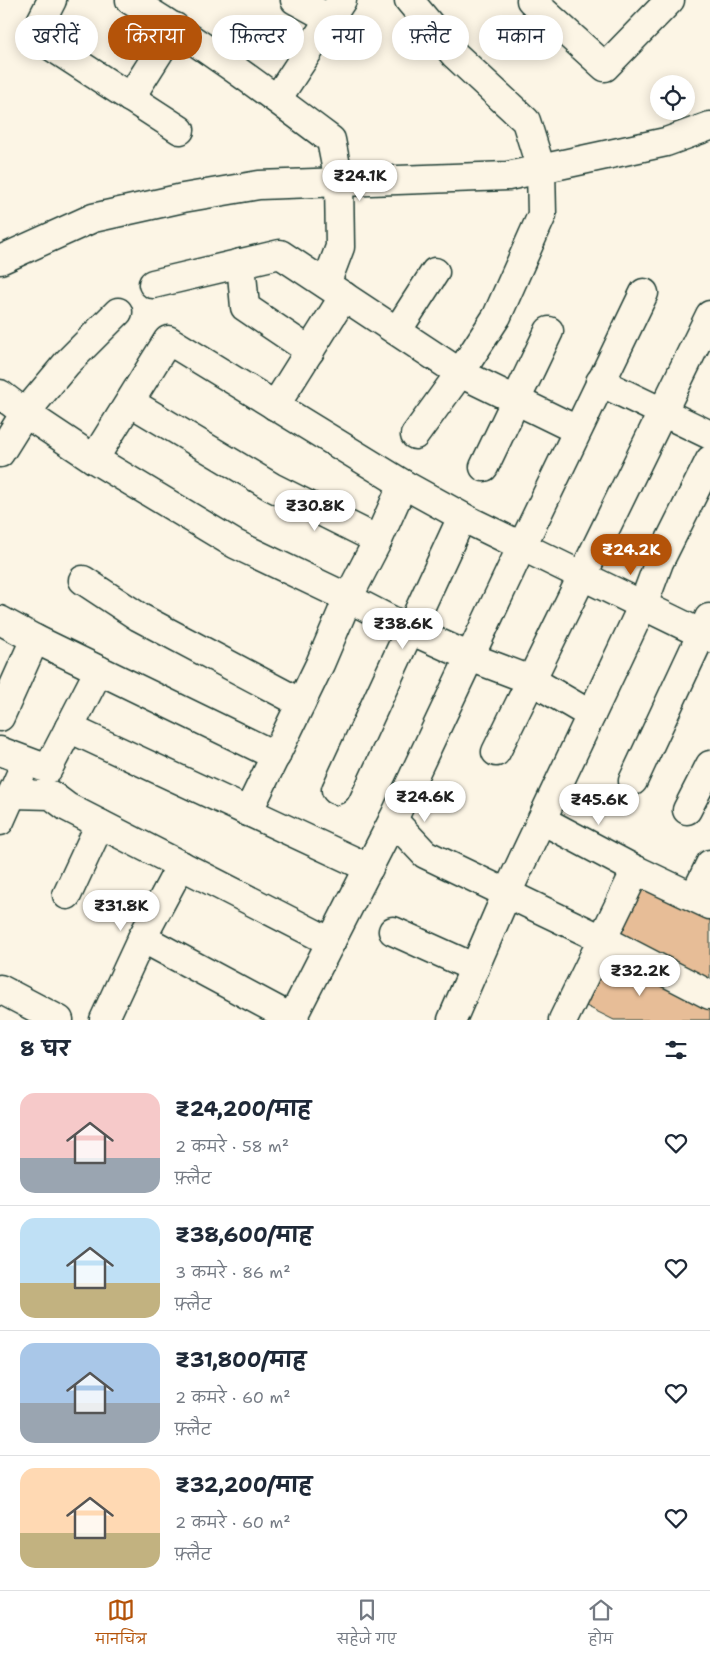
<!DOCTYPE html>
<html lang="hi">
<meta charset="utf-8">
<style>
:root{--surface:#fff;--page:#f6f6f7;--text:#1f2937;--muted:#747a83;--line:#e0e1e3;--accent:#b45309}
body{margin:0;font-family:"Shantell Sans","Playpen Sans Deva",sans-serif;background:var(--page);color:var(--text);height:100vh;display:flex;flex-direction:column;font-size:19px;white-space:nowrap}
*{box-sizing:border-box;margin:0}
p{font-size:16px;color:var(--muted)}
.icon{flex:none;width:28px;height:28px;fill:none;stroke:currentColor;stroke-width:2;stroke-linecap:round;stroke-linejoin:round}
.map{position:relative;height:1020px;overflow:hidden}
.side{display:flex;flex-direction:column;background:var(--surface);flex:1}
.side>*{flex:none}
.banner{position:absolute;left:15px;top:15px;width:680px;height:45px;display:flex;gap:10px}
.buttons{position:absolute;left:650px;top:75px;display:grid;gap:10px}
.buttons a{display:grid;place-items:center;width:45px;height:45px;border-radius:50%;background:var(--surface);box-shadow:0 2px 12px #0003;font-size:25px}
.price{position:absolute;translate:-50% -42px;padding:0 11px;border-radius:18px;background:#fff;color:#222;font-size:16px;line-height:32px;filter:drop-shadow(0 1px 2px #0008)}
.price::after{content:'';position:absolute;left:50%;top:30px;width:15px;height:11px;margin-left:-8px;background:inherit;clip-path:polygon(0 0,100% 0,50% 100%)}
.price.current{background:var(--accent);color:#fff}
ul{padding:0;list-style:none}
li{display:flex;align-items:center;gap:15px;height:125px;padding:0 20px}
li+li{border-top:1px solid var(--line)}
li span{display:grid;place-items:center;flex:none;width:140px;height:100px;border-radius:15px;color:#555}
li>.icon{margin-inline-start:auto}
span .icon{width:60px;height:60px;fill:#fffc;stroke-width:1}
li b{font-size:21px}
h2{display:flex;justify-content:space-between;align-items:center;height:60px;padding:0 20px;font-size:21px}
.chip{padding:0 18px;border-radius:22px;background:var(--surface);box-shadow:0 2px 12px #0003;font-size:18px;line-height:45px}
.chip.current{background:var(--accent);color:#fff}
.tab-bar{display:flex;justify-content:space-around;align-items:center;height:70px;border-top:1px solid var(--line);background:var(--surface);font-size:14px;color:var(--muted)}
.tab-bar a{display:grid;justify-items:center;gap:2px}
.tab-bar .current{color:var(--accent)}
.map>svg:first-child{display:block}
.building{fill:#e7bd97;stroke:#1f3d34}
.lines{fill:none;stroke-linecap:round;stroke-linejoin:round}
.minor-casing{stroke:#1f3d34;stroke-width:31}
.minor{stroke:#fcf5e5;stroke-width:28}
</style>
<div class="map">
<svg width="710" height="1020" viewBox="0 0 710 1020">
<rect width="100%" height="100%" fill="#fcf5e5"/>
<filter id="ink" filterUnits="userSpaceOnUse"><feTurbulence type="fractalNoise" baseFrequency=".02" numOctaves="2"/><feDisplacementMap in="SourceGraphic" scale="10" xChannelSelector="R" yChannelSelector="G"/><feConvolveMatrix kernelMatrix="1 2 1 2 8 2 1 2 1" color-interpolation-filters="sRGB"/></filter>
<g filter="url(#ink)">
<g class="building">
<polygon points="640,884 710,917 710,979 616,933"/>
<polygon points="607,956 710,1006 710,1020 614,1020 584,1005"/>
</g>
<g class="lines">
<defs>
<g id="minor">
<polyline points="52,0 34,35 180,130"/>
<path d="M 130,0 C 200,42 266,91 331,140 L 339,181 L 340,247 L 326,284"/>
<polyline points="295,0 330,19"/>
<polyline points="409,0 455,55 526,121 541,169 542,215 497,316 460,373 415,435"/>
<polyline points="531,0 605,67 670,0"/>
<polyline points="130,98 175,27"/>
<polyline points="277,99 342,0"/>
<polyline points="0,260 93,218 183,198 259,185 508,176 666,142 710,126"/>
<polyline points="241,263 245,307 310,351"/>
<polyline points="153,284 280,254 460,373 577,430"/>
<polyline points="397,331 435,272"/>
<polyline points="600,382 710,435"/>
<polyline points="0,394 25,413 94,459 235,544 348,598 410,630 470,657 531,680 591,715"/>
<polyline points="130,402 272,487 378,540"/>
<polyline points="275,406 344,296"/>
<polyline points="0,453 25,413 67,363 118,312"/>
<polyline points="94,459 168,340 403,484 472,522 710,638"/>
<polyline points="484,467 549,331"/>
<polyline points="83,580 139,617 301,703"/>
<polyline points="0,620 35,639 276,756"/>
<polyline points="0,717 35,639"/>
<polyline points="69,728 369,868"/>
<polyline points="0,751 48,769 99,670"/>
<polyline points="496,752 710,315"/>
<polyline points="633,781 709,618"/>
<polyline points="336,790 462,517"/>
<polyline points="12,794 51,795 67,807 331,942"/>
<polyline points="687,810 710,765"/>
<polyline points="248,812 320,664 348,598 378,540 403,484"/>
<polyline points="393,820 425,854 602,939 710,995"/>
<polyline points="542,820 636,870 710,905"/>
<polyline points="0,821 20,776"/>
<polyline points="67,895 100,824"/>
<polyline points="694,897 710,864"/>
<polyline points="393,931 475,968"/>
<polyline points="142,938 295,1020"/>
<polyline points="0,989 59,1020"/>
<polyline points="292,1018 393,820 522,546 644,293"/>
<polyline points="104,1020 142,938 181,865"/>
<polyline points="452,1020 507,893 643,605 659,562 710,460"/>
<polyline points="563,1020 636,870"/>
</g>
</defs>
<use href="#minor" class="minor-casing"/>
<use href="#minor" class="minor"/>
</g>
</g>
</svg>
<div class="buttons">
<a><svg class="icon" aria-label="locate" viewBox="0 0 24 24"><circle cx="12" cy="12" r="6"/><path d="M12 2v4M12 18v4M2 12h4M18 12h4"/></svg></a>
</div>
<b class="price" style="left:360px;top:202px">₹24.1K</b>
<b class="price" style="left:315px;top:532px">₹30.8K</b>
<b class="price current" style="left:631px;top:576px">₹24.2K</b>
<b class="price" style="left:403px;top:650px">₹38.6K</b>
<b class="price" style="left:425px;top:823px">₹24.6K</b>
<b class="price" style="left:599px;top:826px">₹45.6K</b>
<b class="price" style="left:121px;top:932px">₹31.8K</b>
<b class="price" style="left:640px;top:997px">₹32.2K</b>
<div class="banner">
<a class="chip">खरीदें</a>
<a class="chip current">किराया</a>
<a class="chip">फ़िल्टर</a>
<a class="chip">नया</a>
<a class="chip">फ़्लैट</a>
<a class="chip">मकान</a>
</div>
</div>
<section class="side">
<h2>8 घर<svg class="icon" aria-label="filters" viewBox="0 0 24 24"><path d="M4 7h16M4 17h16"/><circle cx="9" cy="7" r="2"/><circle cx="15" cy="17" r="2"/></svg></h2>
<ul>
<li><span style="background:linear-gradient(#f6c9c9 65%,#9aa5b1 0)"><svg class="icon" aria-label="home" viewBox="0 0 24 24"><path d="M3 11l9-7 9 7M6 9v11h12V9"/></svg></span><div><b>₹24,200/माह</b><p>2 कमरे · 58 m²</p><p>फ़्लैट</p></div><svg class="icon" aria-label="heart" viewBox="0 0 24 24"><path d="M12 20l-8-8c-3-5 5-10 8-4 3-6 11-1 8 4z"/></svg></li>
<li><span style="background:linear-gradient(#bfe0f5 65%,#c2b280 0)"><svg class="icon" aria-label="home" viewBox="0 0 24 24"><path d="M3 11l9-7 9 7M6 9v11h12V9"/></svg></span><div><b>₹38,600/माह</b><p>3 कमरे · 86 m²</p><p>फ़्लैट</p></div><svg class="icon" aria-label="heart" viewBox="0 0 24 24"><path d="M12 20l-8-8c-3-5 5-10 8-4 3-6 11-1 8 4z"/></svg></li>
<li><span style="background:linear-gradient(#a9c7e8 60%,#9aa5b1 0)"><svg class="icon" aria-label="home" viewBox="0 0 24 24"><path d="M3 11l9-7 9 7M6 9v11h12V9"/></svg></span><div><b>₹31,800/माह</b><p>2 कमरे · 60 m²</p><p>फ़्लैट</p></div><svg class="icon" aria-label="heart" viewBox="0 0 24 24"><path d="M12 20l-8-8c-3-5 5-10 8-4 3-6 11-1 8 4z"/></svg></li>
<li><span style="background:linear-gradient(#ffd9b3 65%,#c2b280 0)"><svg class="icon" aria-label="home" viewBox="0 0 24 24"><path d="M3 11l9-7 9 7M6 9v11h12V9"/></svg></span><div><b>₹32,200/माह</b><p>2 कमरे · 60 m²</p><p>फ़्लैट</p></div><svg class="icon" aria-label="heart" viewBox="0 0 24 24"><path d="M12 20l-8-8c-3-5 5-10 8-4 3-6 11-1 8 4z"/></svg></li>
</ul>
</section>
<nav class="tab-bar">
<a class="current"><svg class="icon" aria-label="map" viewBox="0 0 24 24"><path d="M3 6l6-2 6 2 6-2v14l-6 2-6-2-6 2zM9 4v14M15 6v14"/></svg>मानचित्र</a>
<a><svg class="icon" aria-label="saved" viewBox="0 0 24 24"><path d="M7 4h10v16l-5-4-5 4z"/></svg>सहेजे गए</a>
<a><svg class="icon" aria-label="home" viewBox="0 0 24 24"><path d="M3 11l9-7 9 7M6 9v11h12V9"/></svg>होम</a>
</nav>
